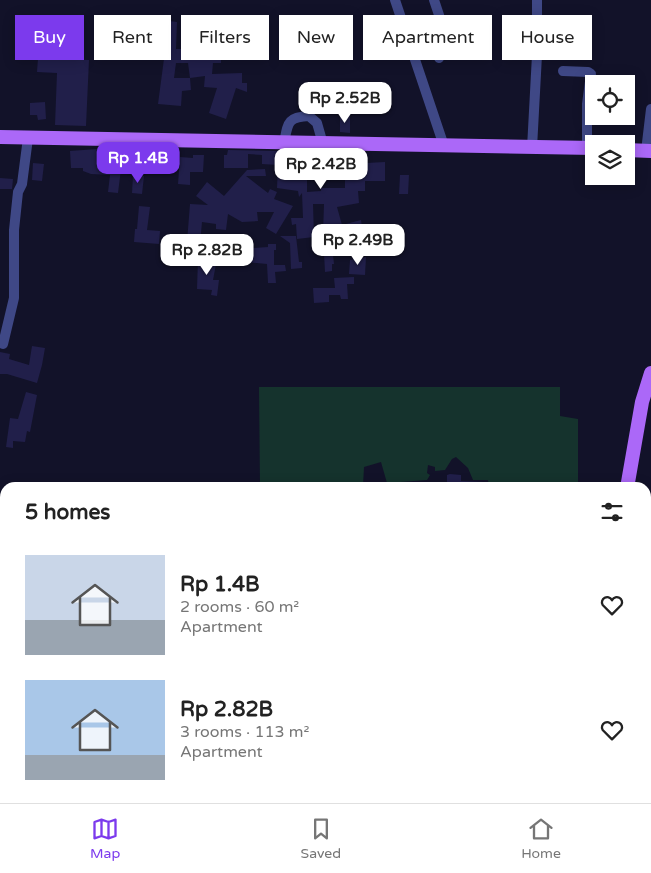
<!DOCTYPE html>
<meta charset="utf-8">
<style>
:root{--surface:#fff;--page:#f6f6f6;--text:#222;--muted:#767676;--line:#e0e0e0;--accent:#7c3aed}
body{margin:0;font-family:"Varela Round",sans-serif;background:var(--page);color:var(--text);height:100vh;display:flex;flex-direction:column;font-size:19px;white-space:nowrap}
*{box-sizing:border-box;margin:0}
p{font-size:16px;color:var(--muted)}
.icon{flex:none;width:28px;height:28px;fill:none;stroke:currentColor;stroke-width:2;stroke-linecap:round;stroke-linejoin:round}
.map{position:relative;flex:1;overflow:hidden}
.drawer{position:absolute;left:0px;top:482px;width:651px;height:321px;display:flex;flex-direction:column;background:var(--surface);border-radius:15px 15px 0 0;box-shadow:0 2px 12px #0003}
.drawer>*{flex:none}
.top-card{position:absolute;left:15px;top:15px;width:621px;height:45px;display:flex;gap:10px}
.buttons{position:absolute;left:585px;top:75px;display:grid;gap:10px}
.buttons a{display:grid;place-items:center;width:50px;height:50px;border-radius:0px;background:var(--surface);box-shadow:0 2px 12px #0003;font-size:25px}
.price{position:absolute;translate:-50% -42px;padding:0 11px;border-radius:10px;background:#fff;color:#222;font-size:16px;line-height:32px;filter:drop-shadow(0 1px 2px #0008)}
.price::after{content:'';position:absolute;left:50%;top:30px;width:15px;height:11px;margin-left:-8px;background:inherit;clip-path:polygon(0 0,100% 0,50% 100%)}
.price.on{background:var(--accent);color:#fff}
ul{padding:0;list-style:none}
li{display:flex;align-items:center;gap:15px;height:125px;padding:0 25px}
li span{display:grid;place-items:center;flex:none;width:140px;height:100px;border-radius:0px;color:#555}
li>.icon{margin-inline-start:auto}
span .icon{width:60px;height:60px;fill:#fffc;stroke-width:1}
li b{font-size:21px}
h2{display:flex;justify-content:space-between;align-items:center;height:60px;padding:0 25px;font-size:21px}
.chip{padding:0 18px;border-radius:0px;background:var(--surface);box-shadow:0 2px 12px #0003;font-size:18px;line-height:45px}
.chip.on{background:var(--accent);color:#fff}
.dock{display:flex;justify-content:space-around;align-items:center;height:70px;border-top:1px solid var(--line);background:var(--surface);font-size:14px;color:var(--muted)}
.dock a{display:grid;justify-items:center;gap:2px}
.dock .on{color:var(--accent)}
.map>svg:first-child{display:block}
.green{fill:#15332d}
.building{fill:#211f4a;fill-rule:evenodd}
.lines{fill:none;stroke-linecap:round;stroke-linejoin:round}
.minor{stroke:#3f4886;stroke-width:10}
.major{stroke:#ab68f8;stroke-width:14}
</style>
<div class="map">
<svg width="651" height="803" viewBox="0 0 651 803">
<rect width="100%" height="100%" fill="#121229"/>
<polygon class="green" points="259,387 560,387 560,416 578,419 578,487 489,487 488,480 473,480 468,468 456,457 452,459 445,470 435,471 435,467 428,465 427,473 430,475 427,480 387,483 381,462 364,467 363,486 355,487 260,487"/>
<g class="building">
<path d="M 169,21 L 177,22 L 176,49 L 193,49 L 193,53 L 207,55 L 207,56 L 221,56 L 221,63 L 213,63 L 212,74 L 242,73 L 242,83 L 247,83 L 247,92 L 236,88 L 226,119 L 209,113 L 217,88 L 204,87 L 205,76 L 190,78 L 191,90 L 182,91 L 181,106 L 158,104 ZM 176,63 L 188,63 L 190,78 L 174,78 Z"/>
<polygon points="195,28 209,28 209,41 195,40"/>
<polygon points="230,32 240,32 240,43 232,43 232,51 224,51 224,40 230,40"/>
<polygon points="38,58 89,60 86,126 55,125 57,73 37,72"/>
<polygon points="45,102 46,119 38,120 37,115 30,115 30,103"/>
<polygon points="350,114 350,133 340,132 340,116"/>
<polygon points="110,148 127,148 127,169 121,169 118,193 108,192 110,175 91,174 83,171 83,168 71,168 70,151"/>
<path d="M 228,150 L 366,153 L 366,163 L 385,162 L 385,181 L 365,181 L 365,191 L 358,191 L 359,203 L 337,207 L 342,225 L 361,220 L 363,234 L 361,234 L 362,248 L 336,247 L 336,255 L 333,255 L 334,264 L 332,264 L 332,271 L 325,272 L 323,234 L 324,204 L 313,204 L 314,237 L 297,239 L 296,224 L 292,225 L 291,218 L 303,218 L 302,193 L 299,197 L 298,191 L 277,188 L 278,165 L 262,164 L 262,155 L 248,154 L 248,168 L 224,168 L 224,155 L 227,155 ZM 355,166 L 354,179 L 345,178 L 345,188 L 321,188 L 321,191 L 307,192 L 307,175 L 339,177 L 339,168 Z"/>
<polygon points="193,155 204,155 203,172 190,172 190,185 178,184 180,157 193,158"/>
<polygon points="33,163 44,164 42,181 32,180"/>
<polygon points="265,169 266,176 246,176 268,193 270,189 277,192 274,199 293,206 276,234 266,228 274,212 257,212 258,221 242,222 228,214 226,230 216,229 216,224 202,222 200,244 187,242 190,204 208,205 196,196 207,182 224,196 247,170"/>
<polygon points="133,175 144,176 142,194 132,193"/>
<polygon points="400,175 409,175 408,194 399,194"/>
<polygon points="0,178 13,179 12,189 0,189"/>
<polygon points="139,206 150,207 147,230 160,231 159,244 134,242 135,229 137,229"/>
<polygon points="280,236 296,236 299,262 302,262 302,268 291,269 290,243"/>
<polygon points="247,243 253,244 253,248 268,247 268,244 276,244 276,250 274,250 274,265 285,265 286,271 275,272 276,283 268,283 267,264 245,262"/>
<polygon points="366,257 365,275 349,274 350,260"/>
<polygon points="198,259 217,259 213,280 219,280 217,296 211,295 212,290 197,289"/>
<polygon points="354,277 354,284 347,284 348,299 341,299 340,295 329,295 329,302 314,303 313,288 335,288 334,278"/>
<polygon points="32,346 45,348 42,365 37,383 7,374 0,374 0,352 10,354 9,359 29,365"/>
<polygon points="26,392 37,395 30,432 27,431 25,442 13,441 13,448 6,447 10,418 18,419"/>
<polygon points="450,474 461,475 461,481 484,482 484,487 447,488 447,475"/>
</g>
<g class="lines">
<g class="minor">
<polyline points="395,0 444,146"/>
<polyline points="434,0 441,21 439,58"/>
<polyline points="563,71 588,72 591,74 587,104 587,147"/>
<path d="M 284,143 C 288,123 287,117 309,116 L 317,123 L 323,144"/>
<polyline points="532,148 537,55 537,0"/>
<polyline points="646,151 651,109"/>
<polyline points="3,344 14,298 14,230 18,192 22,184 28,138"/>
<polyline points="0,642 5,646"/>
<polyline points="3,803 0,769 5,719"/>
</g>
<g class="major">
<polyline points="0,137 594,148"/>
<polyline points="626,150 651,151"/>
<polyline points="627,488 642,402 651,373"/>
<polyline points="466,799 466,803"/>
</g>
</g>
</svg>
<div class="buttons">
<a><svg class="icon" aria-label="locate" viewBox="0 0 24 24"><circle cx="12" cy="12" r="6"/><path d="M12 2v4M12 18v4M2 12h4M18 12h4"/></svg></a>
<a><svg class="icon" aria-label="layers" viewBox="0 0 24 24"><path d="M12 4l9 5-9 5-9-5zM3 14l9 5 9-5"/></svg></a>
</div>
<b class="price" style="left:345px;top:124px">Rp 2.52B</b>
<b class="price on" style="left:138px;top:184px">Rp 1.4B</b>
<b class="price" style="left:321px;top:190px">Rp 2.42B</b>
<b class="price" style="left:358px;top:266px">Rp 2.49B</b>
<b class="price" style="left:207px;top:276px">Rp 2.82B</b>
<div class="top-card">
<a class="chip on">Buy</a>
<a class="chip">Rent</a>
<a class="chip">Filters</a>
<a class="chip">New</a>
<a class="chip">Apartment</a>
<a class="chip">House</a>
</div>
<section class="drawer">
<h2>5 homes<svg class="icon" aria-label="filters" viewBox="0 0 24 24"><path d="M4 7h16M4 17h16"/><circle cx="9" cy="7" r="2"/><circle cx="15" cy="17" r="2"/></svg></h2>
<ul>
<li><span style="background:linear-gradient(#c9d6e8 65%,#9aa5b1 0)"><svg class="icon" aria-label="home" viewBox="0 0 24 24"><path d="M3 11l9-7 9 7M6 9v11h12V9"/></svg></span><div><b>Rp 1.4B</b><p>2 rooms · 60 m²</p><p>Apartment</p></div><svg class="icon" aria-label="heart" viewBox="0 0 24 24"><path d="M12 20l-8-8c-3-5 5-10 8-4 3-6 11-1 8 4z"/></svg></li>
<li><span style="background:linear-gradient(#a9c7e8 75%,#9aa5b1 0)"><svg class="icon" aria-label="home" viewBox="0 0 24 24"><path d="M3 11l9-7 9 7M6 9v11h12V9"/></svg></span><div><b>Rp 2.82B</b><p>3 rooms · 113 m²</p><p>Apartment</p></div><svg class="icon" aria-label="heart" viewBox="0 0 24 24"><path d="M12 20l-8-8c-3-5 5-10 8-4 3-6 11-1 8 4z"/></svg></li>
</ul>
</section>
</div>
<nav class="dock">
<a class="on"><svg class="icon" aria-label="map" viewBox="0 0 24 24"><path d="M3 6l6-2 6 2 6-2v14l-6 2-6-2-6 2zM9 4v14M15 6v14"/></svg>Map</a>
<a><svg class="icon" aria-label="saved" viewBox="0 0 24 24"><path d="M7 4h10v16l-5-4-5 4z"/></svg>Saved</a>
<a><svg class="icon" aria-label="home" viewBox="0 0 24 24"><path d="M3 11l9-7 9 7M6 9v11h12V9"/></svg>Home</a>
</nav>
